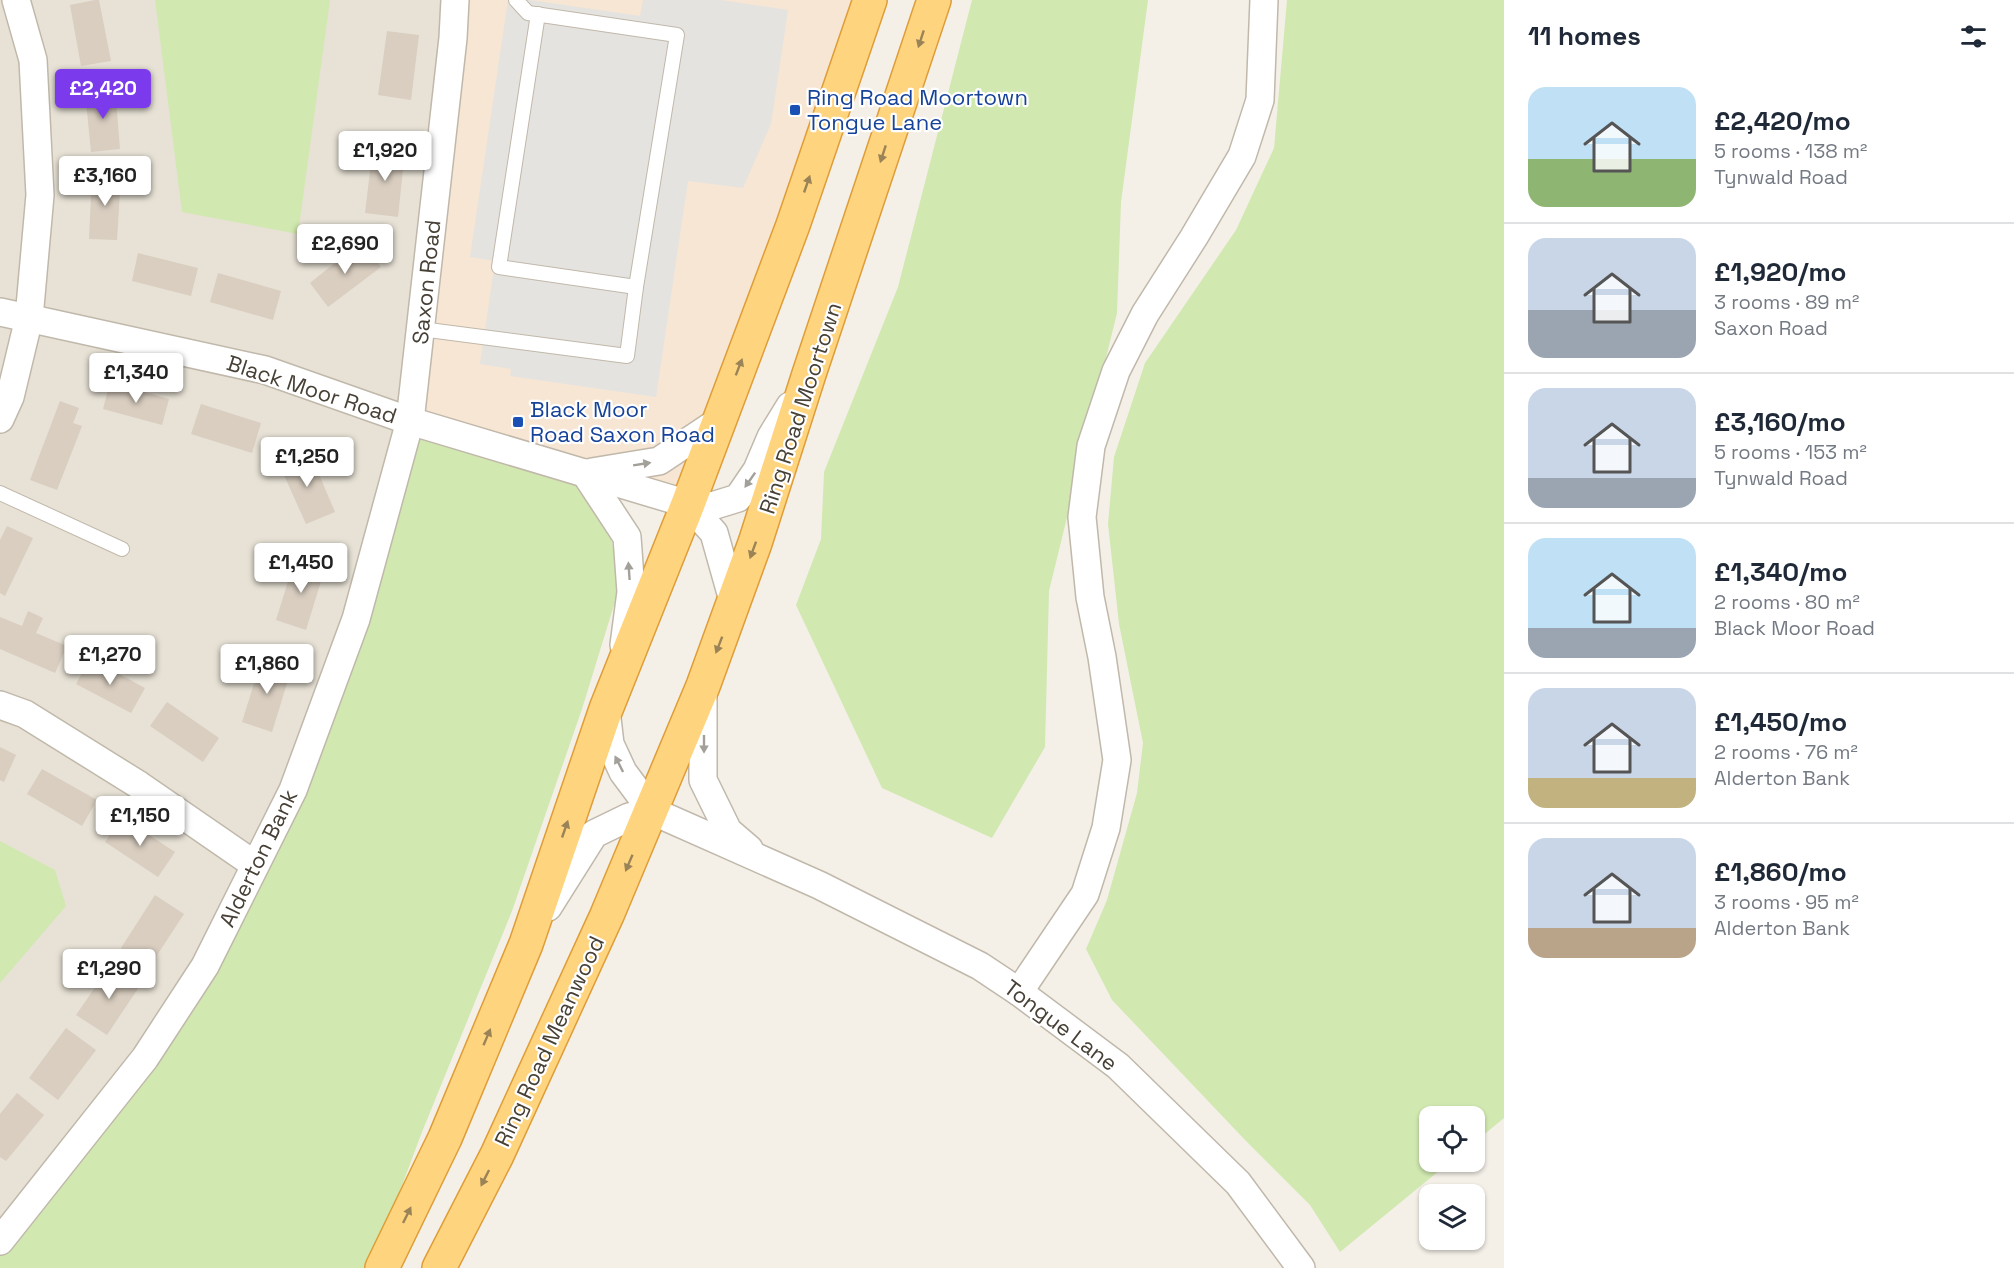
<!DOCTYPE html>
<meta charset="utf-8">
<style>
:root{--surface:#fff;--page:#f6f6f7;--text:#1f2937;--muted:#747a83;--line:#e0e1e3;--accent:#7c3aed}
body{margin:0;font-family:"Space Grotesk",sans-serif;background:var(--page);color:var(--text);height:100vh;display:flex;flex-direction:column;font-size:22px;white-space:nowrap}
*{box-sizing:border-box;margin:0}
p{font-size:20px;color:var(--muted)}
.icon{flex:none;width:33px;height:33px;fill:none;stroke:currentColor;stroke-width:2;stroke-linecap:round;stroke-linejoin:round}
.map{position:relative;flex:1;overflow:hidden}
.sheet{display:flex;flex-direction:column;background:var(--surface);width:510px}
.sheet>*{flex:none}
.tools{position:absolute;left:1419px;top:1106px;display:grid;gap:12px}
.tools a{display:grid;place-items:center;width:66px;height:66px;border-radius:12px;background:var(--surface);box-shadow:0 2px 4px #0004;font-size:30px}
.price{position:absolute;translate:-50% -51px;padding:0 14px;border-radius:6px;background:#fff;color:#222;font-size:20px;line-height:39px;filter:drop-shadow(0 2px 3px #0008)}
.price::after{content:'';position:absolute;left:50%;top:36px;width:18px;height:14px;margin-left:-9px;background:inherit;clip-path:polygon(0 0,100% 0,50% 100%)}
.price.selected{background:var(--accent);color:#fff}
ul{padding:0;list-style:none}
li{display:flex;align-items:center;gap:18px;height:150px;padding:0 24px}
li+li{border-top:2px solid var(--line)}
li span{display:grid;place-items:center;flex:none;width:168px;height:120px;border-radius:18px;color:#555}
li>.icon{margin-inline-start:auto}
span .icon{width:72px;height:72px;fill:#fffc;stroke-width:1}
li b{font-size:26px}
h2{display:flex;justify-content:space-between;align-items:center;height:72px;padding:0 24px;font-size:26px}
main{display:flex;flex:1;min-height:0}
.map>svg:first-child{display:block}
.residential{fill:#e8e2d6}
.commercial{fill:#f6e6d3}
.green{fill:#d1e8b0}
.parking{fill:#e5e3e0}
.building{fill:#d9cec0}
.lines{fill:none;stroke-linecap:round;stroke-linejoin:round}
.service-casing{stroke:#c0b8aa;stroke-width:16}
.minor-casing{stroke:#c0b8aa;stroke-width:30}
.trunk-casing{stroke:#df9d37;stroke-width:36}
.service{stroke:#fff;stroke-width:14}
.minor{stroke:#fff;stroke-width:27}
.trunk{stroke:#ffd47f;stroke-width:33}
.oneway{fill:#9a8357}
.oneway2{fill:#a3a09a}
.transit-dot{fill:#1a4fb4;stroke:#fff;stroke-width:2}
.labels{text-anchor:middle;stroke-width:4.5;stroke-linejoin:round;paint-order:stroke}
.transit-label{font-size:22px;fill:#164399;stroke:#fff;text-anchor:start}
.street-label{font-size:22px;fill:#474036;stroke:#fff}
</style>
<main>
<div class="map">
<svg width="1504" height="1268" viewBox="0 0 1504 1268">
<rect width="100%" height="100%" fill="#f4f0e8"/>
<polygon class="residential" points="0,0 455,0 421,329 356,619 205,966 0,1241"/>
<polygon class="commercial" points="455,0 870,0 688,504 410,421"/>
<g class="green">
<polygon points="155,0 330,0 298,234 182,212"/>
<polygon points="972,0 1148,0 1121,202 1117,313 1049,591 1045,747 992,838 882,788 796,605 821,539 824,472 898,287"/>
<polygon points="1287,0 1504,0 1504,1118 1475,1142 1474,1116 1430,1116 1430,1161 1451,1161 1340,1252 1310,1205 1246,1141 1112,1000 1086,949 1107,900 1137,793 1143,743 1119,624 1108,524 1114,457 1145,363 1236,230 1274,148"/>
<polygon points="410,421 585,473 610,533 616,563 618,592 582,709 512,911 422,1132 371,1268 0,1268 0,1241 145,1058 293,790"/>
<polygon points="0,841 55,870 66,906 0,983"/>
</g>
<polygon class="parking" points="508,0 530,0 640,16 643,0 721,0 788,10 771,124 743,188 688,181 656,397 510,376 511,369 480,364 495,261 470,257"/>
<g class="building">
<polygon points="95,0 99,0 111,61 81,66 70,5"/>
<polygon points="387,31 419,35 411,100 378,95"/>
<polygon points="115,88 120,149 91,152 85,91"/>
<polygon points="373,146 405,150 398,217 365,213"/>
<polygon points="92,174 121,175 117,240 89,239"/>
<polygon points="361,242 381,267 328,307 310,283"/>
<polygon points="138,253 198,268 191,296 132,281"/>
<polygon points="218,273 281,291 273,320 210,302"/>
<polygon points="110,382 169,399 162,425 103,409"/>
<polygon points="60,401 79,408 73,423 82,426 57,490 30,480"/>
<polygon points="201,404 261,423 252,453 191,434"/>
<polygon points="309,451 335,512 306,524 279,464"/>
<polygon points="7,526 33,538 5,596 0,593 0,540"/>
<polygon points="295,559 325,568 306,630 276,620"/>
<polygon points="28,611 43,618 36,633 67,646 55,673 0,649 0,617 22,626"/>
<polygon points="90,658 145,688 131,713 76,684"/>
<polygon points="262,658 292,667 272,732 242,722"/>
<polygon points="167,702 219,738 203,762 150,726"/>
<polygon points="0,747 16,755 4,782 0,780"/>
<polygon points="42,769 97,800 82,826 27,794"/>
<polygon points="122,817 175,852 158,877 105,842"/>
<polygon points="155,895 184,914 150,966 121,948"/>
<polygon points="111,964 141,984 107,1035 76,1015"/>
<polygon points="66,1028 96,1050 58,1100 29,1078"/>
<polygon points="17,1093 44,1115 6,1161 0,1157 0,1114"/>
</g>
<g class="lines">
<defs>
<g id="service">
<polyline points="538,14 499,267 636,287"/>
<polyline points="421,329 627,356 636,287 677,35 528,13 516,0"/>
<polyline points="0,493 122,549"/>
</g>
<g id="minor">
<polyline points="0,312 265,370 410,421 688,504 712,506 738,498 757,470 771,437 790,406"/>
<polyline points="0,419 10,397 29,318 40,195 33,60 16,0"/>
<polyline points="592,472 659,461 719,421"/>
<polyline points="585,473 627,537 631,592 624,645"/>
<polyline points="688,504 714,533 734,604"/>
<polyline points="703,690 703,780 728,831 749,849"/>
<polyline points="0,705 25,714 139,785 255,865"/>
<polyline points="606,710 610,744 623,772 652,811 819,885 980,966 1019,992 1118,1066 1238,1183 1301,1268"/>
<polyline points="548,907 594,834 629,817 652,811"/>
<polyline points="1019,992 1085,894 1106,828 1117,760 1102,657 1090,597 1082,517 1091,446 1116,371 1145,314 1194,237 1242,156 1260,100 1264,0"/>
<polyline points="0,1241 145,1058 205,966 293,790 356,619 410,421 453,38 455,0"/>
</g>
<g id="trunk">
<polyline points="382,1268 445,1138 526,944 606,709 688,504 793,225 870,0"/>
<polyline points="439,1268 497,1155 607,915 703,686 755,543 809,374 934,0"/>
</g>
</defs>
<use href="#service" class="service-casing"/>
<use href="#minor" class="minor-casing"/>
<use href="#trunk" class="trunk-casing"/>
<use href="#service" class="service"/>
<use href="#minor" class="minor"/>
<use href="#trunk" class="trunk"/>
</g>
<defs><path id="oneway-solid" d="M-6-.8H1V-3.2L6.5 0L1 3.2V.8H-6Z" transform="scale(1.5)"/></defs>
<g class="oneway">
<use href="#oneway-solid" transform="translate(921 39) rotate(108)"/>
<use href="#oneway-solid" transform="translate(883 154) rotate(108)"/>
<use href="#oneway-solid" transform="translate(807 184) rotate(-71)"/>
<use href="#oneway-solid" transform="translate(739 367) rotate(-69)"/>
<use href="#oneway-solid" transform="translate(753 550) rotate(110)"/>
<use href="#oneway-solid" transform="translate(719 645) rotate(111)"/>
<use href="#oneway-solid" transform="translate(565 829) rotate(-71)"/>
<use href="#oneway-solid" transform="translate(629 863) rotate(113)"/>
<use href="#oneway-solid" transform="translate(487 1037) rotate(-67)"/>
<use href="#oneway-solid" transform="translate(485 1178) rotate(117)"/>
<use href="#oneway-solid" transform="translate(407 1215) rotate(-64)"/>
</g>
<g class="oneway2">
<use href="#oneway-solid" transform="translate(642 464) rotate(-9)"/>
<use href="#oneway-solid" transform="translate(750 480) rotate(125)"/>
<use href="#oneway-solid" transform="translate(629 571) rotate(-94)"/>
<use href="#oneway-solid" transform="translate(704 744) rotate(90)"/>
<use href="#oneway-solid" transform="translate(619 764) rotate(-117)"/>
</g>
<g class="transit-dot">
<rect x="789" y="104" width="12" height="12" rx="3"/>
<rect x="512" y="416" width="12" height="12" rx="3"/>
</g>
<g class="labels">
<g class="transit-label">
<text x="807" y="105">Ring Road Moortown<tspan x="807" dy="25">Tongue Lane</tspan></text>
<text x="530" y="417">Black Moor<tspan x="530" dy="25">Road Saxon Road</tspan></text>
</g>
<g class="street-label">
<text transform="translate(426 282) rotate(-84)" y="8">Saxon Road</text>
<text transform="translate(312 389) rotate(18)" y="8">Black Moor Road</text>
<text transform="translate(800 408) rotate(-72)" y="8">Ring Road Moortown</text>
<text transform="translate(258 858) rotate(-64)" y="8">Alderton Bank</text>
<text transform="translate(1061 1025) rotate(37)" y="8">Tongue Lane</text>
<text transform="translate(549 1041) rotate(-65)" y="8">Ring Road Meanwood</text>
</g>
</g>
</svg>
<div class="tools">
<a><svg class="icon" aria-label="locate" viewBox="0 0 24 24"><circle cx="12" cy="12" r="6"/><path d="M12 2v4M12 18v4M2 12h4M18 12h4"/></svg></a>
<a><svg class="icon" aria-label="layers" viewBox="0 0 24 24"><path d="M12 4l9 5-9 5-9-5zM3 14l9 5 9-5"/></svg></a>
</div>
<b class="price selected" style="left:103px;top:120px">£2,420</b>
<b class="price" style="left:385px;top:182px">£1,920</b>
<b class="price" style="left:105px;top:207px">£3,160</b>
<b class="price" style="left:345px;top:275px">£2,690</b>
<b class="price" style="left:136px;top:404px">£1,340</b>
<b class="price" style="left:307px;top:488px">£1,250</b>
<b class="price" style="left:301px;top:594px">£1,450</b>
<b class="price" style="left:110px;top:686px">£1,270</b>
<b class="price" style="left:267px;top:695px">£1,860</b>
<b class="price" style="left:140px;top:847px">£1,150</b>
<b class="price" style="left:109px;top:1000px">£1,290</b>
</div>
<section class="sheet">
<h2>11 homes<svg class="icon" aria-label="filters" viewBox="0 0 24 24"><path d="M4 7h16M4 17h16"/><circle cx="9" cy="7" r="2"/><circle cx="15" cy="17" r="2"/></svg></h2>
<ul>
<li><span style="background:linear-gradient(#bfe0f5 60%,#8fb573 0)"><svg class="icon" aria-label="home" viewBox="0 0 24 24"><path d="M3 11l9-7 9 7M6 9v11h12V9"/></svg></span><div><b>£2,420/mo</b><p>5 rooms · 138 m²</p><p>Tynwald Road</p></div></li>
<li><span style="background:linear-gradient(#c9d6e8 60%,#9aa5b1 0)"><svg class="icon" aria-label="home" viewBox="0 0 24 24"><path d="M3 11l9-7 9 7M6 9v11h12V9"/></svg></span><div><b>£1,920/mo</b><p>3 rooms · 89 m²</p><p>Saxon Road</p></div></li>
<li><span style="background:linear-gradient(#c9d6e8 75%,#9aa5b1 0)"><svg class="icon" aria-label="home" viewBox="0 0 24 24"><path d="M3 11l9-7 9 7M6 9v11h12V9"/></svg></span><div><b>£3,160/mo</b><p>5 rooms · 153 m²</p><p>Tynwald Road</p></div></li>
<li><span style="background:linear-gradient(#bfe0f5 75%,#9aa5b1 0)"><svg class="icon" aria-label="home" viewBox="0 0 24 24"><path d="M3 11l9-7 9 7M6 9v11h12V9"/></svg></span><div><b>£1,340/mo</b><p>2 rooms · 80 m²</p><p>Black Moor Road</p></div></li>
<li><span style="background:linear-gradient(#c9d6e8 75%,#c2b280 0)"><svg class="icon" aria-label="home" viewBox="0 0 24 24"><path d="M3 11l9-7 9 7M6 9v11h12V9"/></svg></span><div><b>£1,450/mo</b><p>2 rooms · 76 m²</p><p>Alderton Bank</p></div></li>
<li><span style="background:linear-gradient(#c9d6e8 75%,#b9a48a 0)"><svg class="icon" aria-label="home" viewBox="0 0 24 24"><path d="M3 11l9-7 9 7M6 9v11h12V9"/></svg></span><div><b>£1,860/mo</b><p>3 rooms · 95 m²</p><p>Alderton Bank</p></div></li>
</ul>
</section>
</main>
